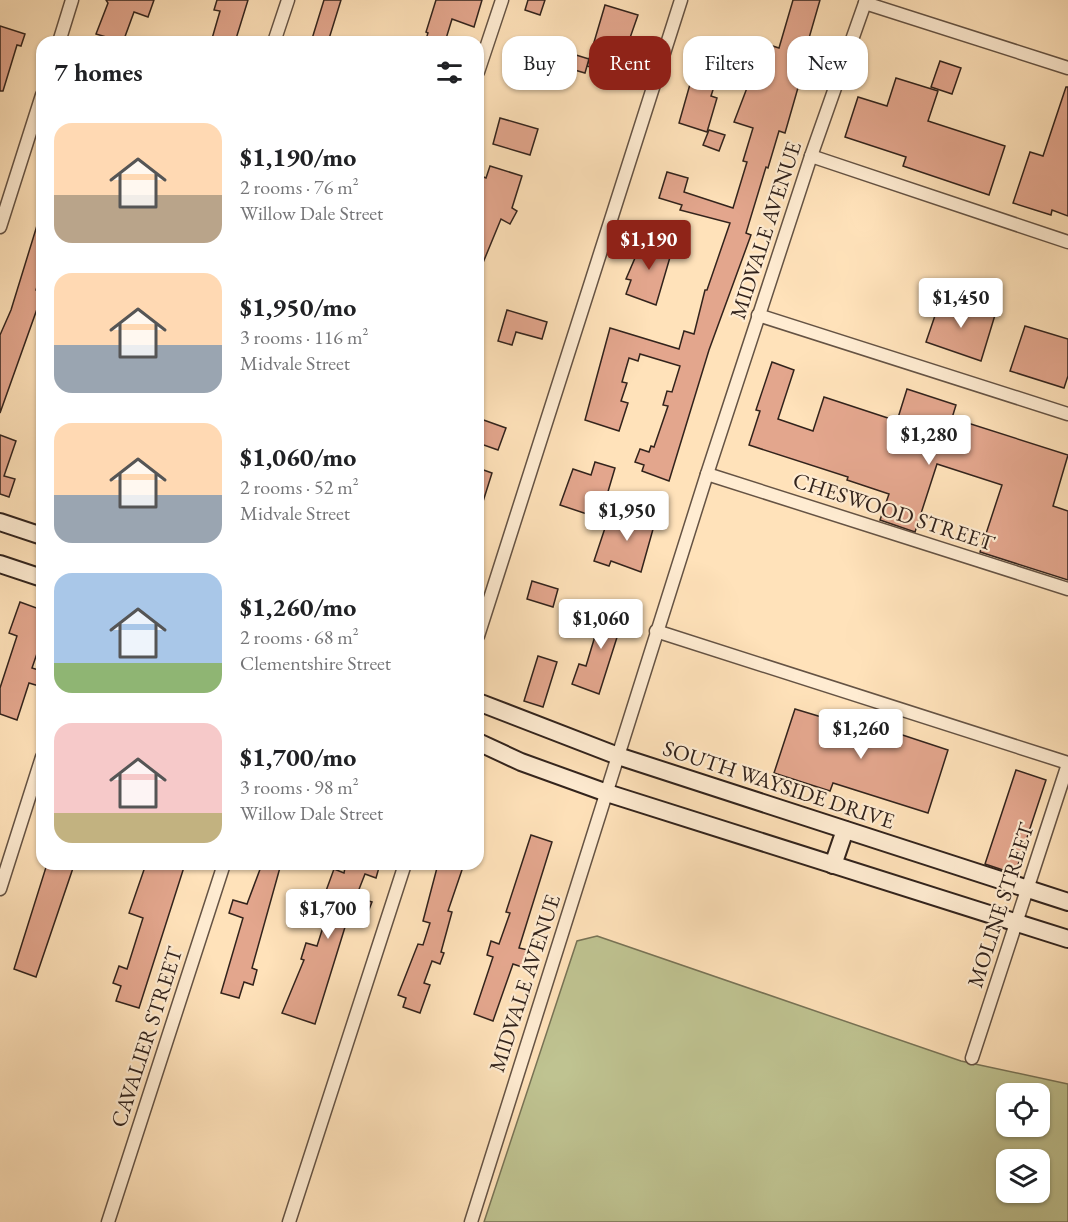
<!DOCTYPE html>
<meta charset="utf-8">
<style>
:root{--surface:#fff;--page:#f2f2f2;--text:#202124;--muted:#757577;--accent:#8f2418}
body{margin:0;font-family:"EB Garamond",serif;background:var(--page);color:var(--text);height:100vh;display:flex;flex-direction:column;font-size:22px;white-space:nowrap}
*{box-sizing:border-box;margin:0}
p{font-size:20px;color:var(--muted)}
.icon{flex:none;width:33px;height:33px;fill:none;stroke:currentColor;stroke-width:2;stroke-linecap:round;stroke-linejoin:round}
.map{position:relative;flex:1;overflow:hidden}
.sheet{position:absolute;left:36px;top:36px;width:448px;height:834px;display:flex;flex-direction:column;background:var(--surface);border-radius:18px;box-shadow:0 2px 4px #0004}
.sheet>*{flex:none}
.hud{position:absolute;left:502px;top:36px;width:476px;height:54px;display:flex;gap:12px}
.fabs{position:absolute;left:996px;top:1083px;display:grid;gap:12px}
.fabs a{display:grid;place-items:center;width:54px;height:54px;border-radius:12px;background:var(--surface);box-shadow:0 2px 4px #0004;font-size:30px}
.price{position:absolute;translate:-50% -51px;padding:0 14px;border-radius:6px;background:#fff;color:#222;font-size:20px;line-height:39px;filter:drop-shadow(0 2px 3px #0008)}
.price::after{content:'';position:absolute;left:50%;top:36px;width:18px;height:14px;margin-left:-9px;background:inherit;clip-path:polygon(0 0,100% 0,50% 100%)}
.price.current{background:var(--accent);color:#fff}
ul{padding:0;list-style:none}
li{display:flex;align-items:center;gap:18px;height:150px;padding:0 18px}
li span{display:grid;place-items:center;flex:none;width:168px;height:120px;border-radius:18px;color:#555}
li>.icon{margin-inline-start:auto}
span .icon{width:72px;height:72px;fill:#fffc;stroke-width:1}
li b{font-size:26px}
h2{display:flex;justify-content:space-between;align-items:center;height:72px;padding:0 18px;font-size:26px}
.chip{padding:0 21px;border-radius:18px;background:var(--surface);box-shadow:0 2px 4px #0004;font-size:21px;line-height:54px}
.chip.current{background:var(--accent);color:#fff}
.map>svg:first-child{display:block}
.green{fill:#bfc391;stroke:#787356;stroke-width:1.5;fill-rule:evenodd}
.building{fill:#e3a68d;stroke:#32231c;stroke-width:1.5}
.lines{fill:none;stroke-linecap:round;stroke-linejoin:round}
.street-casing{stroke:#655344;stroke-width:15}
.secondary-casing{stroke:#32231c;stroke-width:20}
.street{stroke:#ffecd2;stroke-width:12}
.secondary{stroke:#ffecd2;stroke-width:16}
.labels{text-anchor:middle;stroke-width:4.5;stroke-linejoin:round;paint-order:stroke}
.street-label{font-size:22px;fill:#32231c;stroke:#ffecd2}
</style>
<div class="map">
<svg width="1068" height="1222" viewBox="0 0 1068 1222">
<rect width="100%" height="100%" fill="#ffe2ba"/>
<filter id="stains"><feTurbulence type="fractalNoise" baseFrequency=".00333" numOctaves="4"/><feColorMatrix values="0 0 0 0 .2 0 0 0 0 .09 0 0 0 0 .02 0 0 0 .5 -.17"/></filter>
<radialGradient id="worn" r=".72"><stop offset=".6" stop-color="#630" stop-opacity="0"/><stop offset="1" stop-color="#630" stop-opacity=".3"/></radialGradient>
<path class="green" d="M 597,936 L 961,1061 L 1068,1084 L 1068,1222 L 484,1222 L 577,941 ZM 1006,1094 L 1040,1094 L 1040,1126 L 1006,1126 ZM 1006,1160 L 1040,1160 L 1040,1192 L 1006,1192 Z"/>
<g class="building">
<polygon points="106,0 154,0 148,17 134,12 123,42 96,34 108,3"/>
<polygon points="217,0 248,0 235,42 211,42 220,11 214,10"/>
<polygon points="324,0 341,0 328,42 311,42"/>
<polygon points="436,0 482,0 474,27 452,19 445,42 425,42 428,33 426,32"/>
<polygon points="528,0 545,0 540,15 525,10"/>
<polygon points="793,0 820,0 807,45 810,46 785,133 779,131 768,168 766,167 746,233 751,235 709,350 669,481 642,471 644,465 635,462 640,449 649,452 651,446 654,447 668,406 663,405 667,391 672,392 680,366 640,354 638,361 629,358 622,382 627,383 621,401 628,403 619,431 585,420 610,328 679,349 684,331 694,334 705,290 707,290 730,223 680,210 682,205 659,198 667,172 688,178 684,192 733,208 747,162 743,161 753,128 734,122 750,80 719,71 711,96 717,98 707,132 679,123 700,49 733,59 734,55 754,61 760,42 779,48"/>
<polygon points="605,5 638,15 617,75 587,66"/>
<polygon points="0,26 25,34 21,46 17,45 3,91 0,91"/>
<polygon points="576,55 589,59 585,73 571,69"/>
<polygon points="527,58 547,64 541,81 522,74"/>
<polygon points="940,61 961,68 952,94 931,87"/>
<polygon points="896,78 938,91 928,121 1005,146 989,195 903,166 906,157 845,137 858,97 887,106"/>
<polygon points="1066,87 1068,87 1068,216 1052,210 1051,215 1013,203 1030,152 1043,156"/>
<polygon points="500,118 538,129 530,155 493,144"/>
<polygon points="709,130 725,135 719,151 703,145"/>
<polygon points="490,166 522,176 512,208 517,211 510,224 501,219 480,270 478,183 481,176 486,178"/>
<polygon points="39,219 42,220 42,270 36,290 42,292 42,295 0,413 0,335 11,310"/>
<polygon points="644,237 673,247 656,305 626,294 631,280 626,279"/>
<polygon points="941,298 995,315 981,361 926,342"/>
<polygon points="507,310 547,322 542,339 516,332 512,345 498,341"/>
<polygon points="1025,326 1068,339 1068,376 1064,388 1010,371"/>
<polygon points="772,362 794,370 778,419 813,431 824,397 897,421 907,389 956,405 952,418 1068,455 1053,506 1068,511 1068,580 980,552 1002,485 937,464 915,532 880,520 889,494 847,480 848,477 749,445 760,411 756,410"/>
<polygon points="478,418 506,428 498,450 478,443"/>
<polygon points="0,435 16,441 4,476 15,479 9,497 0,494"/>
<polygon points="595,462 615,468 599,522 586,518 587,514 560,505 573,469 591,475"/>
<polygon points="478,468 492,473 481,508 478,508"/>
<polygon points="638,509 657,515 641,572 611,561 609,566 594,561 608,519 632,528"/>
<polygon points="532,581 558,589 553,607 527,599"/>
<polygon points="20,602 42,610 42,639 32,668 42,671 42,687 29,683 17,720 0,714 0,688 17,636 9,633"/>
<polygon points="605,603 626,609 599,694 572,684 579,664 586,666"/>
<polygon points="538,656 557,662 543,707 524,701"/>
<polygon points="795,709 858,728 860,721 948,750 928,813 833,783 830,791 774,773"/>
<polygon points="1016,770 1046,780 1015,874 985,864"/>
<polygon points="531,835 552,842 519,948 528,950 522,967 513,964 493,1021 474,1014 493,957 487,955 491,941 499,944 510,913 506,912"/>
<polygon points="47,864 73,868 36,977 14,969"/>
<polygon points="146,864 185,864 139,1008 116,1001 121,986 113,983 119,966 127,969 143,918 129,913"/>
<polygon points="262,864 281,864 252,968 257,970 253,985 244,982 239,998 221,993 243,918 229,913 233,900 247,904"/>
<polygon points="341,864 380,864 376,878 365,874 356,897 372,902 366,917 350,911 315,1024 282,1013 304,960 301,959 306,943 317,946 324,924 315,921 334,869 344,873 345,868 340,867"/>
<polygon points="438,864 464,864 448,911 452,912 441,952 444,953 440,964 432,961 424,983 430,985 420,1013 403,1007 406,998 398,995 418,944 423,945 430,923 423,921"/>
</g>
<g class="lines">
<defs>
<g id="street">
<polyline points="865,3 1068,68"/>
<polyline points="59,42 72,0"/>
<polyline points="274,42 288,0"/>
<polyline points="478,72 502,0"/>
<polyline points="811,156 1068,242"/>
<polyline points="0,227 42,95"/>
<polyline points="758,315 1068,414"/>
<polyline points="707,474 1068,589"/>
<polyline points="656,631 1068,763"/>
<polyline points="478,636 681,0"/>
<polyline points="0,889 42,757"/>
<polyline points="972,1058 1068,764"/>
<polyline points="108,1222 224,864"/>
<polyline points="289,1222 405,864"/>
<polyline points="471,1222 707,474 811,156 866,0"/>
</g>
<g id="secondary">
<polyline points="0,522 42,536"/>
<polyline points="0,564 42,578"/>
<polyline points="478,702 618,756 1068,902"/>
<polyline points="478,742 521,762 607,793 1068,939"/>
<polyline points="833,865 845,830"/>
</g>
</defs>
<use href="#street" class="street-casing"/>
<use href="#secondary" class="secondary-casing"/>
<use href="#street" class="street"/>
<use href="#secondary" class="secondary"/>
</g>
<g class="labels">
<g class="street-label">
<text transform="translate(765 230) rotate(-72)" y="8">MIDVALE AVENUE</text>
<text transform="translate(894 511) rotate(18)" y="8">CHESWOOD STREET</text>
<text transform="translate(779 784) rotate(18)" y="8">SOUTH WAYSIDE DRIVE</text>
<text transform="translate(1000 905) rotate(-72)" y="8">MOLINE STREET</text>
<text transform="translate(524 983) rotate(-72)" y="8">MIDVALE AVENUE</text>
<text transform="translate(146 1037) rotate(-72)" y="8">CAVALIER STREET</text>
</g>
</g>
<rect width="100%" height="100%" filter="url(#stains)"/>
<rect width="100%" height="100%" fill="url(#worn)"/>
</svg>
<div class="fabs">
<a><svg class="icon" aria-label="locate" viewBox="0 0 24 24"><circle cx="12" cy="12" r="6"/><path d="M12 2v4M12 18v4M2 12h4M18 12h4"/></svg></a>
<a><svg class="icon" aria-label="layers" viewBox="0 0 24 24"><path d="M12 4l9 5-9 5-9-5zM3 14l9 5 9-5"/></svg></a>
</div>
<b class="price current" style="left:649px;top:271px">$1,190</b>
<b class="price" style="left:961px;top:329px">$1,450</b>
<b class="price" style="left:929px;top:466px">$1,280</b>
<b class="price" style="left:627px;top:542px">$1,950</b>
<b class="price" style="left:601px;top:650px">$1,060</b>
<b class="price" style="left:861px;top:760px">$1,260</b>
<b class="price" style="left:328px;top:940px">$1,700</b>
<div class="hud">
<a class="chip">Buy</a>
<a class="chip current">Rent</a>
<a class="chip">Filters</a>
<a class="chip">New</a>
</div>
<section class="sheet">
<h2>7 homes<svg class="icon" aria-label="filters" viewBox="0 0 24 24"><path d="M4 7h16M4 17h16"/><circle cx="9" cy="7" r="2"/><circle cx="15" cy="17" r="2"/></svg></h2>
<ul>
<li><span style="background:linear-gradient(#ffd9b3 60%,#b9a48a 0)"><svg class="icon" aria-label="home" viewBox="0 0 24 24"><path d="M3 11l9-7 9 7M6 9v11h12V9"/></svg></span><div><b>$1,190/mo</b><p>2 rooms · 76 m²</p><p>Willow Dale Street</p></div></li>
<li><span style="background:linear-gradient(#ffd9b3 60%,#9aa5b1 0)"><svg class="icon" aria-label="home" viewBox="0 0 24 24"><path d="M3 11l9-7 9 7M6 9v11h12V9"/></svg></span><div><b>$1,950/mo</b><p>3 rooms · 116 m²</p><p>Midvale Street</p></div></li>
<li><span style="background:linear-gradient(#ffd9b3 60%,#9aa5b1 0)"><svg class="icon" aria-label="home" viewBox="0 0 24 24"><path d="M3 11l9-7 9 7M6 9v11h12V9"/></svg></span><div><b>$1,060/mo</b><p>2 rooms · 52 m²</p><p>Midvale Street</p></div></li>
<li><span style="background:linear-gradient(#a9c7e8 75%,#8fb573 0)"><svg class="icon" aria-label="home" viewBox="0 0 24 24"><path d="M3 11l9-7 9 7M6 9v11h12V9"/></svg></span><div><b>$1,260/mo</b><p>2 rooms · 68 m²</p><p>Clementshire Street</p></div></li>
<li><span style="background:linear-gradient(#f6c9c9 75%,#c2b280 0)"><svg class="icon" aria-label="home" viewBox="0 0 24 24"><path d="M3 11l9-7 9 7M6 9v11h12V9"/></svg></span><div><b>$1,700/mo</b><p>3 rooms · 98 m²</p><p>Willow Dale Street</p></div></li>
</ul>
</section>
</div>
